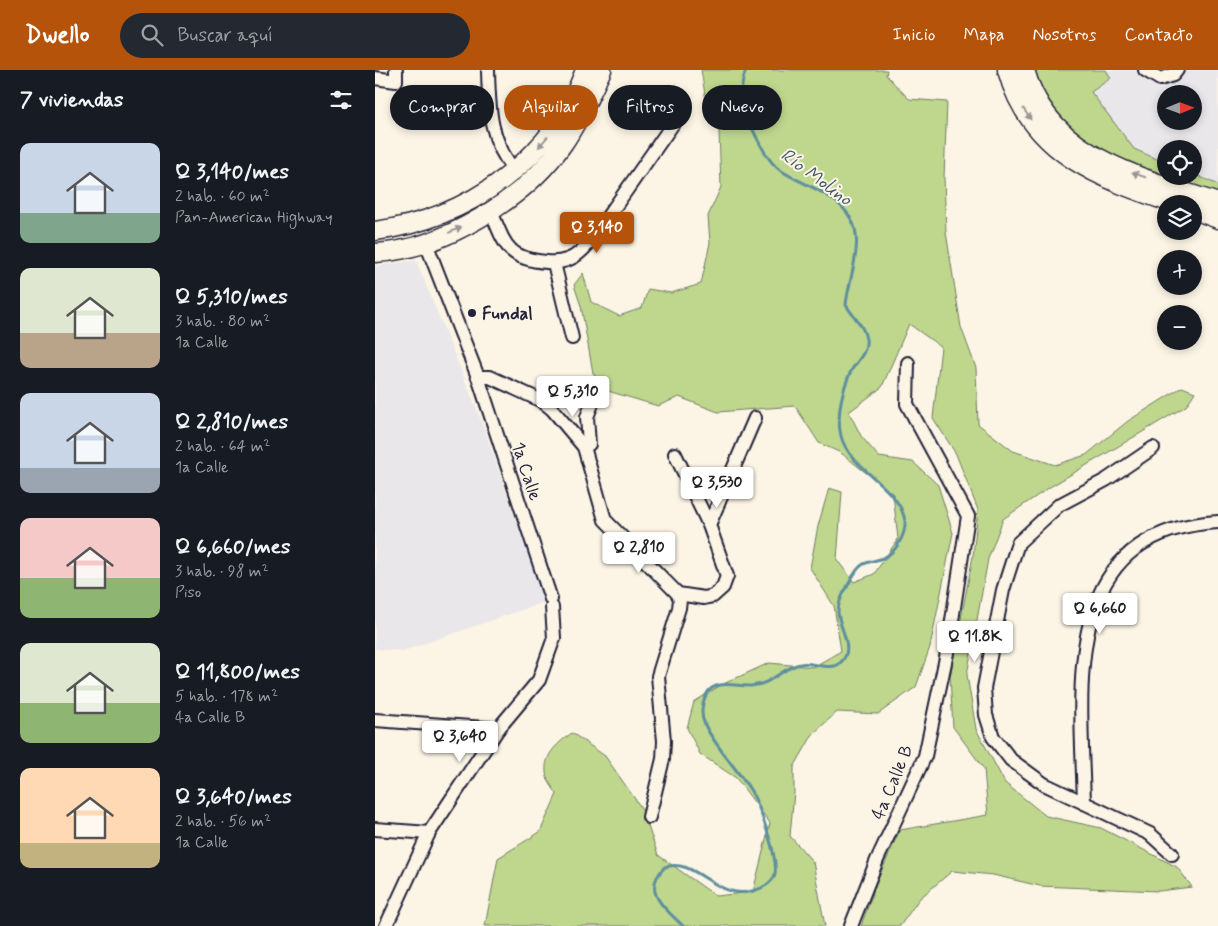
<!DOCTYPE html>
<html lang="es">
<meta charset="utf-8">
<style>
:root{--surface:#171b24;--page:#242831;--text:#f1f3f6;--muted:#9ea1a6;--accent:#b45309}
body{margin:0;font-family:Mynerve,sans-serif;background:var(--page);color:var(--text);height:100vh;display:flex;flex-direction:column;font-size:19px;white-space:nowrap}
*{box-sizing:border-box;margin:0}
p{font-size:16px;color:var(--muted)}
.icon{flex:none;width:28px;height:28px;fill:none;stroke:currentColor;stroke-width:2;stroke-linecap:round;stroke-linejoin:round}
.map{position:relative;flex:1;overflow:hidden}
.side{display:flex;flex-direction:column;background:var(--surface);width:375px}
.side>*{flex:none}
.banner{position:absolute;left:15px;top:15px;width:475px;height:45px;display:flex;gap:10px}
.needle{width:32px;rotate:89deg}
.tools{position:absolute;left:782px;top:15px;display:grid;gap:10px}
.tools a{display:grid;place-items:center;width:45px;height:45px;border-radius:50%;background:var(--surface);box-shadow:0 2px 8px #0003;font-size:25px}
.price{position:absolute;translate:-50% -42px;padding:0 11px;border-radius:5px;background:#fff;color:#222;font-size:16px;line-height:32px;filter:drop-shadow(0 1px 2px #0008)}
.price::after{content:'';position:absolute;left:50%;top:30px;width:15px;height:11px;margin-left:-8px;background:inherit;clip-path:polygon(0 0,100% 0,50% 100%)}
.price.selected{background:var(--accent);color:#fff}
ul{padding:0;list-style:none}
li{display:flex;align-items:center;gap:15px;height:125px;padding:0 20px}
li span{display:grid;place-items:center;flex:none;width:140px;height:100px;border-radius:10px;color:#555}
li>.icon{margin-inline-start:auto}
span .icon{width:60px;height:60px;fill:#fffc;stroke-width:1}
li b{font-size:21px}
h2{display:flex;justify-content:space-between;align-items:center;height:60px;padding:0 20px;font-size:21px}
.tag{padding:0 18px;border-radius:22px;background:var(--surface);box-shadow:0 2px 8px #0003;font-size:18px;line-height:45px}
.tag.selected{background:var(--accent);color:#fff}
header{display:flex;align-items:center;gap:30px;box-sizing:border-box;height:70px;padding:0 25px;background:var(--accent);color:#fff}
header strong{font-size:24px}
nav{display:flex;gap:28px;margin-inline-start:auto;font-size:18px}
.search{width:350px;height:45px;background:var(--page);display:flex;align-items:center;gap:12px;box-sizing:border-box;padding:0 18px;border-radius:28px;color:var(--muted);font-size:19px}
main{display:flex;flex:1;min-height:0}
.map>svg:first-child{display:block}
.built{fill:#eae7eb;fill-rule:evenodd}
.green{fill:#bed78d;stroke:#707c64}
.lines{fill:none;stroke-linecap:round;stroke-linejoin:round}
.stream{stroke:#5e8f9e;stroke-width:3}
.minor-casing{stroke:#22223b;stroke-width:16}
.highway-casing{stroke:#22223b;stroke-width:21}
.minor{stroke:#fcf5e5;stroke-width:12}
.highway{stroke:#fcf5e5;stroke-width:18}
.oneway{fill:#9a9698}
.poi-dot{fill:#22223b;stroke:#fcf5e5;stroke-width:2}
.labels{text-anchor:middle;stroke-width:4;stroke-linejoin:round;paint-order:stroke}
.poi-label{font-size:18px;font-weight:bold;fill:#22223b;stroke:#fcf5e5;text-anchor:start}
.street-label{font-size:18px;fill:#22223b;stroke:#fcf5e5}
.water-label{font-size:19px;font-style:italic;fill:#40586d;stroke:#fcf5e5}
</style>
<header>
<strong>Dwello</strong>
<div class="search"><svg class="icon" aria-label="search" viewBox="0 0 24 24"><circle cx="10" cy="10" r="6"/><path d="M15 15l6 6"/></svg>Buscar aquí</div>
<nav><a>Inicio</a><a>Mapa</a><a>Nosotros</a><a>Contacto</a></nav>
</header>
<main>
<section class="side">
<h2>7 viviendas<svg class="icon" aria-label="filters" viewBox="0 0 24 24"><path d="M4 7h16M4 17h16"/><circle cx="9" cy="7" r="2"/><circle cx="15" cy="17" r="2"/></svg></h2>
<ul>
<li><span style="background:linear-gradient(#c9d6e8 70%,#7fa58c 0)"><svg class="icon" aria-label="home" viewBox="0 0 24 24"><path d="M3 11l9-7 9 7M6 9v11h12V9"/></svg></span><div><b>Q 3,140/mes</b><p>2 hab. · 60 m²</p><p>Pan-American Highway</p></div></li>
<li><span style="background:linear-gradient(#dfe7d0 65%,#b9a48a 0)"><svg class="icon" aria-label="home" viewBox="0 0 24 24"><path d="M3 11l9-7 9 7M6 9v11h12V9"/></svg></span><div><b>Q 5,310/mes</b><p>3 hab. · 80 m²</p><p>1a Calle</p></div></li>
<li><span style="background:linear-gradient(#c9d6e8 75%,#9aa5b1 0)"><svg class="icon" aria-label="home" viewBox="0 0 24 24"><path d="M3 11l9-7 9 7M6 9v11h12V9"/></svg></span><div><b>Q 2,810/mes</b><p>2 hab. · 64 m²</p><p>1a Calle</p></div></li>
<li><span style="background:linear-gradient(#f6c9c9 60%,#8fb573 0)"><svg class="icon" aria-label="home" viewBox="0 0 24 24"><path d="M3 11l9-7 9 7M6 9v11h12V9"/></svg></span><div><b>Q 6,660/mes</b><p>3 hab. · 98 m²</p><p>Piso</p></div></li>
<li><span style="background:linear-gradient(#dfe7d0 60%,#8fb573 0)"><svg class="icon" aria-label="home" viewBox="0 0 24 24"><path d="M3 11l9-7 9 7M6 9v11h12V9"/></svg></span><div><b>Q 11,800/mes</b><p>5 hab. · 178 m²</p><p>4a Calle B</p></div></li>
<li><span style="background:linear-gradient(#ffd9b3 75%,#c2b280 0)"><svg class="icon" aria-label="home" viewBox="0 0 24 24"><path d="M3 11l9-7 9 7M6 9v11h12V9"/></svg></span><div><b>Q 3,640/mes</b><p>2 hab. · 56 m²</p><p>1a Calle</p></div></li>
</ul>
</section>
<div class="map">
<svg width="843" height="856" viewBox="0 0 843 856">
<rect width="100%" height="100%" fill="#fcf5e5"/>
<filter id="ink" filterUnits="userSpaceOnUse"><feTurbulence type="fractalNoise" baseFrequency=".02" numOctaves="2"/><feDisplacementMap in="SourceGraphic" scale="10" xChannelSelector="R" yChannelSelector="G"/><feConvolveMatrix kernelMatrix="1 2 1 2 8 2 1 2 1" color-interpolation-filters="sRGB"/></filter>
<g filter="url(#ink)">
<g class="built">
<path d="M 731,0 L 843,0 L 843,115 L 819,104 L 819,79 L 791,79 L 791,93 L 759,79 L 715,22 L 736,8 ZM 791,24 L 819,24 L 819,51 L 791,51 Z"/>
<polygon points="41,190 107,352 170,532 28,581 0,579 0,196"/>
</g>
<g class="green">
<path d="M 326,0 L 512,0 L 511,5 L 534,29 L 572,32 L 569,108 L 571,162 L 586,257 L 601,298 L 603,354 L 638,381 L 680,395 L 711,385 L 753,351 L 807,317 L 820,322 L 811,336 L 675,417 L 628,449 L 613,489 L 592,605 L 601,659 L 630,713 L 671,746 L 726,758 L 802,797 L 817,817 L 784,821 L 665,816 L 618,805 L 577,801 L 544,829 L 525,856 L 486,856 L 502,811 L 525,760 L 613,745 L 609,699 L 578,657 L 575,607 L 598,486 L 603,440 L 581,384 L 558,348 L 566,277 L 534,254 L 507,317 L 474,342 L 486,366 L 504,387 L 538,392 L 563,415 L 578,463 L 555,577 L 541,617 L 503,644 L 462,642 L 438,664 L 419,697 L 419,722 L 415,766 L 438,792 L 450,856 L 110,856 L 123,788 L 165,762 L 182,724 C 178,718 171,709 171,702 C 169,684 184,672 197,663 L 230,686 L 267,739 L 283,785 L 341,826 L 378,822 L 395,753 L 361,708 L 325,684 L 312,658 L 319,632 L 346,615 L 394,593 L 438,597 L 466,581 L 459,536 L 435,498 L 443,456 L 454,418 L 467,422 L 462,490 L 479,512 L 499,504 L 523,469 L 518,424 L 466,383 L 444,373 L 420,336 L 343,342 L 304,327 L 283,336 L 233,321 L 218,303 L 206,236 L 199,215 L 208,203 L 216,232 L 244,246 L 267,238 L 273,219 L 296,223 L 326,214 L 335,173 L 333,146 L 346,117 L 344,62 L 332,37 Z"/>
<path d="M 658,0 L 731,0 L 736,8 L 716,22 L 759,79 L 791,93 L 791,105 C 773,98 749,94 732,86 C 699,69 670,36 658,0 Z"/>
<polygon points="819,104 843,115 843,124 795,106 819,106"/>
</g>
<g class="lines">
<path class="stream" d="M 308,856 C 290,838 265,821 290,797 C 321,786 343,834 381,820 C 388,818 396,813 399,807 C 406,793 384,735 376,721 C 363,700 340,676 330,655 C 325,645 327,634 331,625 C 339,608 362,617 376,616 C 396,615 407,598 425,594 C 437,591 454,602 465,593 C 481,580 464,558 463,542 C 463,533 467,525 472,517 C 476,510 480,500 487,495 C 493,491 501,491 508,488 C 521,483 531,464 530,451 C 525,417 474,399 466,366 C 461,346 467,320 476,301 C 482,291 493,282 491,269 C 489,255 478,247 471,235 C 473,211 490,172 476,149 C 462,123 427,115 405,100 C 390,90 373,51 368,34 C 365,24 367,9 371,0"/>
<defs>
<g id="minor">
<path d="M 113,0 C 114,38 114,70 140,101"/>
<polyline points="770,0 785,9 798,5 802,0"/>
<polyline points="0,8 21,11 21,0"/>
<path d="M 116,141 C 130,175 132,189 172,192 C 183,193 195,191 204,183 C 218,172 228,152 239,138 C 260,108 281,78 302,48"/>
<polyline points="51,173 103,307 176,529"/>
<polyline points="179,193 197,268"/>
<polyline points="103,307 115,307 167,331 177,339 209,377 230,450 303,524 305,530 304,538 283,606 289,671 288,689 274,747"/>
<polyline points="209,377 214,374 212,347 217,334"/>
<polyline points="778,378 731,410 684,435 643,473 628,520 609,618 611,645 618,667 636,690 669,714 775,764 797,784"/>
<polyline points="300,384 334,455 352,506 348,517 338,526 329,528 303,524"/>
<polyline points="334,455 380,348"/>
<polyline points="0,650 123,659"/>
<path d="M 709,733 C 706,618 683,461 843,452"/>
<polyline points="0,759 54,763"/>
<polyline points="11,856 54,763 123,659 164,610 179,568 177,537"/>
<polyline points="476,856 502,790 550,686 572,583 593,446 532,334 533,293"/>
</g>
<g id="highway">
<path d="M 632,0 C 655,84 726,109 800,134"/>
<path d="M 650,0 C 674,88 768,107 843,133"/>
<polyline points="819,140 843,149"/>
<path d="M 0,161 C 93,149 177,90 210,0"/>
<path d="M 0,183 C 67,180 150,129 188,74 C 204,51 215,25 227,0"/>
</g>
</defs>
<use href="#minor" class="minor-casing"/>
<use href="#highway" class="highway-casing"/>
<use href="#minor" class="minor"/>
<use href="#highway" class="highway"/>
</g>
<defs><path id="oneway-solid" d="M-6-.8H1V-3.2L6.5 0L1 3.2V.8H-6Z" transform="scale(1.25)"/></defs>
<g class="oneway">
<use href="#oneway-solid" transform="translate(652 44) rotate(57)"/>
<use href="#oneway-solid" transform="translate(168 72) rotate(131)"/>
<use href="#oneway-solid" transform="translate(764 105) rotate(-161)"/>
<use href="#oneway-solid" transform="translate(80 160) rotate(-24)"/>
</g>
</g>
<circle class="poi-dot" cx="97" cy="243" r="5"/>
<g class="labels">
<g class="poi-label">
<text x="107" y="249">Fundal</text>
</g>
<g class="street-label">
<text transform="translate(152 401) rotate(72)" y="6">1a Calle</text>
<text transform="translate(517 712) rotate(-67)" y="6">4a Calle B</text>
</g>
<g class="water-label">
<text transform="translate(442 106) rotate(36)" y="7">Río Molino</text>
</g>
</g>
</svg>
<div class="tools">
<a><svg class="needle" viewBox="-14 -14 28 28"><path d="M0-13l5 13h-10z" fill="#e53935"/><path d="M0 13l5-13h-10z" fill="#9ea1a6"/></svg></a>
<a><svg class="icon" aria-label="locate" viewBox="0 0 24 24"><circle cx="12" cy="12" r="6"/><path d="M12 2v4M12 18v4M2 12h4M18 12h4"/></svg></a>
<a><svg class="icon" aria-label="layers" viewBox="0 0 24 24"><path d="M12 4l9 5-9 5-9-5zM3 14l9 5 9-5"/></svg></a>
<a>+</a>
<a>−</a>
</div>
<b class="price selected" style="left:222px;top:184px">Q 3,140</b>
<b class="price" style="left:198px;top:348px">Q 5,310</b>
<b class="price" style="left:342px;top:439px">Q 3,530</b>
<b class="price" style="left:264px;top:504px">Q 2,810</b>
<b class="price" style="left:725px;top:565px">Q 6,660</b>
<b class="price" style="left:600px;top:593px">Q 11.8K</b>
<b class="price" style="left:85px;top:693px">Q 3,640</b>
<div class="banner">
<a class="tag">Comprar</a>
<a class="tag selected">Alquilar</a>
<a class="tag">Filtros</a>
<a class="tag">Nuevo</a>
</div>
</div>
</main>
